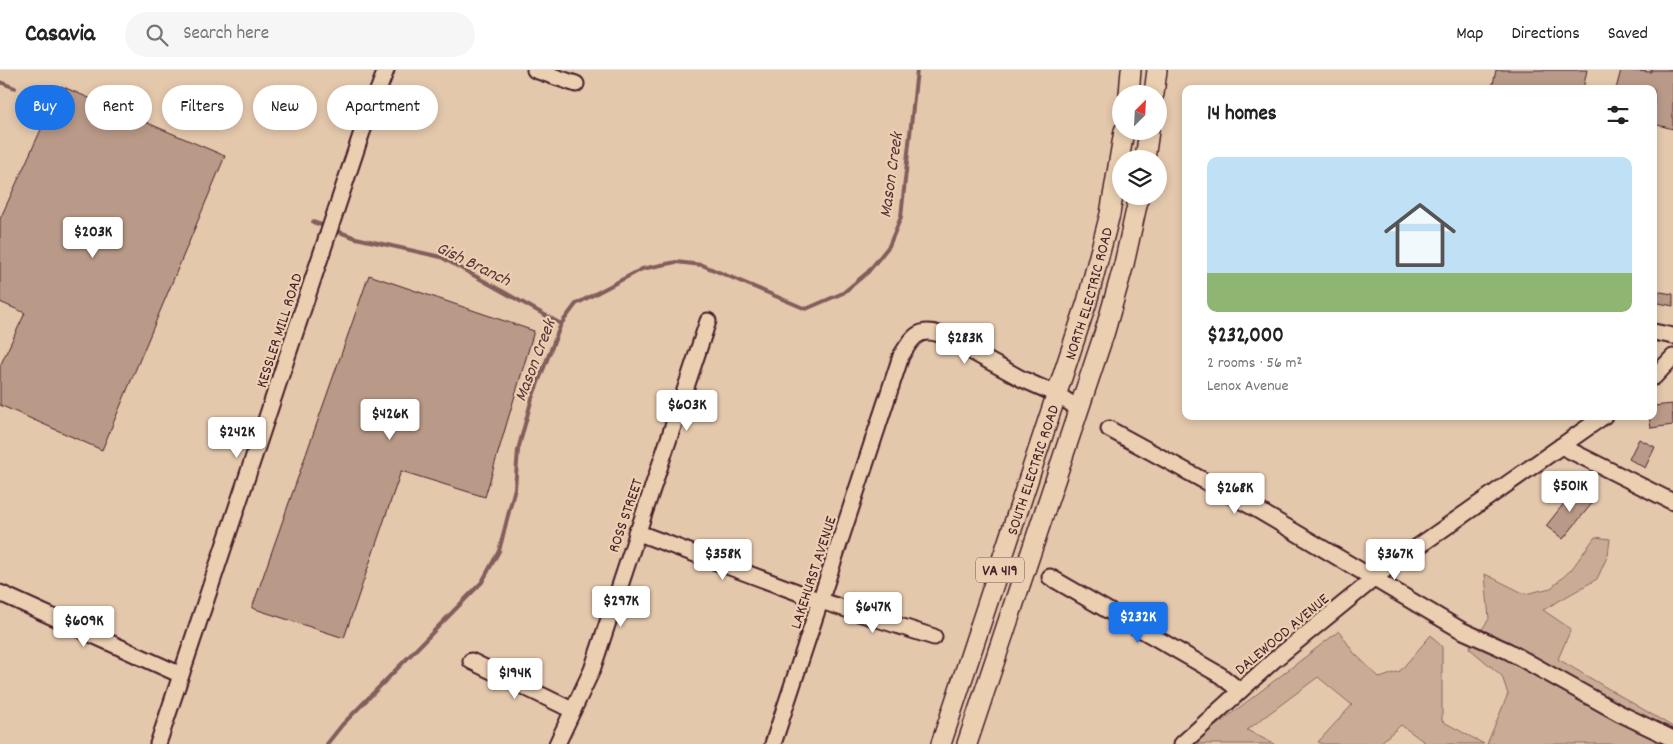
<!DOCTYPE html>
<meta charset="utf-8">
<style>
:root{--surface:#fff;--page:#f6f6f6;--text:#222;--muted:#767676;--line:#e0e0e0;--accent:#1a73e8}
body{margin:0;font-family:Dekko,sans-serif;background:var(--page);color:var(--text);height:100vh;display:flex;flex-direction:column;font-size:19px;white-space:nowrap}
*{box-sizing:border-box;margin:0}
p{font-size:16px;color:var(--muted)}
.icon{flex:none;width:28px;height:28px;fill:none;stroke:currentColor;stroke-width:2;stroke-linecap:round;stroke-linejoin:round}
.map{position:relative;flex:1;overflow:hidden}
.details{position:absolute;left:1182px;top:15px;width:475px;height:335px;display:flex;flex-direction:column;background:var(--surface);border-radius:10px;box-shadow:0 2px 8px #0003}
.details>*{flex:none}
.hud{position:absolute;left:15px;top:15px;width:475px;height:45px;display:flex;gap:10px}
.needle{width:32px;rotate:24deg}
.fabs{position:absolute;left:1112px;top:15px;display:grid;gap:10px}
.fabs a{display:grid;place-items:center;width:55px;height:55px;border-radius:50%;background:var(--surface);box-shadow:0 2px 8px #0003;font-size:25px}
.price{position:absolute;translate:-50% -42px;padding:0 11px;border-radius:5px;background:#fff;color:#222;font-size:16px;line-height:32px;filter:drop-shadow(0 1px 2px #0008)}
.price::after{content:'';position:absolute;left:50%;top:30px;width:15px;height:11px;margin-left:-8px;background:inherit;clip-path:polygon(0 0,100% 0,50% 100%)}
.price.active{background:var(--accent);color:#fff}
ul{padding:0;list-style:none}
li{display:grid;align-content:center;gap:10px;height:265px;padding:0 25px}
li+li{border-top:1px solid var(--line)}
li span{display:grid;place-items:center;height:155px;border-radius:10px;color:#555}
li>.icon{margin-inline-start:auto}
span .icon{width:90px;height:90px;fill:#fffc;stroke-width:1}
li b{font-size:21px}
h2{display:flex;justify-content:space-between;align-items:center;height:60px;padding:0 25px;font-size:21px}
.pill{padding:0 18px;border-radius:22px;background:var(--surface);box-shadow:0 2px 8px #0003;font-size:18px;line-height:45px}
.pill.active{background:var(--accent);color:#fff}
header{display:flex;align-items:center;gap:30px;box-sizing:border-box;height:70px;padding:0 25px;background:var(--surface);border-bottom:1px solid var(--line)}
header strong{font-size:24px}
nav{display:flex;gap:28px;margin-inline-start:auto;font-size:18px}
.search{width:350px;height:45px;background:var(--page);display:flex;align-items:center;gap:12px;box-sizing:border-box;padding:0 18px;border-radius:28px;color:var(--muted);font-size:19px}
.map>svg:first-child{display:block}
.green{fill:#caac96;stroke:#8a6660}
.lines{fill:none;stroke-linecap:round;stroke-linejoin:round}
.stream{stroke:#835d5b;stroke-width:4}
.building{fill:#b99987;stroke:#4a1f2b}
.minor-casing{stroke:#4a1f2b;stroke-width:19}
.major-casing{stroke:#4a1f2b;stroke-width:22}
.minor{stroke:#eacfb1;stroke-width:15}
.major{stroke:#eacfb1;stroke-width:19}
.labels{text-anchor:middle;stroke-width:4.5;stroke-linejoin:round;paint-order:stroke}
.shield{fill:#eacfb1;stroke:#7a5453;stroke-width:1}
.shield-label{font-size:15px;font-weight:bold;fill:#4a1f2b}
.street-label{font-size:16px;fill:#4a1f2b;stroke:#eacfb1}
.water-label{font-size:18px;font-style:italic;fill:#5d343b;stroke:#eacfb1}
</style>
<header>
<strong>Casavia</strong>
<div class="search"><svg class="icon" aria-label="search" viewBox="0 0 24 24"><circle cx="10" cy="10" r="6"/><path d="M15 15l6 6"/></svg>Search here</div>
<nav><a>Map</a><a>Directions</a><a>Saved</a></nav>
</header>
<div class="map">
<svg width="1673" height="674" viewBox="0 0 1673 674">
<rect width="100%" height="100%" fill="#e4c8ac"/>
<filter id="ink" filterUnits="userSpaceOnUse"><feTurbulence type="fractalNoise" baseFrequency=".02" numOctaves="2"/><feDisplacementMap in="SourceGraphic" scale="10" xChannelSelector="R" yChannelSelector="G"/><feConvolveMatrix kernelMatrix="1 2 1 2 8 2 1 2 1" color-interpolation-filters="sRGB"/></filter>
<g filter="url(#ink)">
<g class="green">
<polygon points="1595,467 1610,469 1608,485 1597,509 1543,540 1571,559 1558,589 1673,657 1673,674 1487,674 1508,624 1502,606 1469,578 1489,549 1485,504 1525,524 1551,518 1571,500"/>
<polygon points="1339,561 1354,583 1380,608 1400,601 1431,565 1442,577 1442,651 1484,674 1427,674 1401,655 1379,674 1323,674 1318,672 1352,635 1318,607 1247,660 1274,674 1192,674"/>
</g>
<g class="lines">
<g class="stream">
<polyline points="0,12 15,18"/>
<polyline points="313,152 327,157"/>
<polyline points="334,160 356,168 441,187 561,254"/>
<polyline points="327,674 342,655 482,512 499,481 515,418 518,380 532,328 561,254 576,234 642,199 676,192 702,195 806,239 843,223 868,202 889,176 901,147 917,0"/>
</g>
</g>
<g class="building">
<polygon points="1496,0 1587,0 1583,19 1492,19"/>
<polygon points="1621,0 1651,2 1651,0 1673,0 1673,59 1654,54 1654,19 1616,19"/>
<polygon points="61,16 225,86 102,380 0,335 0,296 25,243 0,232 0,149"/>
<polygon points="369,205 534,261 485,427 401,401 344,568 252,538"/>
<polygon points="1654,221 1673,224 1673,236 1654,232"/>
<polygon points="1672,334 1673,355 1651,358 1649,346 1654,346 1654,336"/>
<polygon points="1639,369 1655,377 1645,398 1629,389"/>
<polygon points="1577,417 1594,431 1563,469 1546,456"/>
</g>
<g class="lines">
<defs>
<g id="minor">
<polyline points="535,0 576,14"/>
<polyline points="1654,262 1673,266"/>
<polyline points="1654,307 1673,287"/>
<polyline points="1109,359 1256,439 1461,560 1508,581 1619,643 1673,669"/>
<polyline points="1561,376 1673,432"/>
<polyline points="636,462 821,531 934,567"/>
<polyline points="1050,507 1220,605 1240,621"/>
<polyline points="0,523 181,605"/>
<polyline points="471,591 572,640"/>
<polyline points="158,674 362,62 386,0"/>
<polyline points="557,674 592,600 708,251"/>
<path d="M 773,674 L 901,286 C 911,269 918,257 939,264 L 1022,309 L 1058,325 L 1079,339"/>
<polyline points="1182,674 1273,591 1386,499 1604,346"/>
</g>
<g id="major">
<polyline points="1129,24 1131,0"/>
<polyline points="1154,24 1157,0"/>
<polyline points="1145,89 1149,61"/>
<path id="s1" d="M 941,674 L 1087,232 L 1110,144 L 1124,61"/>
<polyline points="967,674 1105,261 1124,194 1139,126"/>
</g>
</defs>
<use href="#minor" class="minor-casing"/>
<use href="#major" class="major-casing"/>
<use href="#minor" class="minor"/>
<use href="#major" class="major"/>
</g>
</g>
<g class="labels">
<rect class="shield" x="976" y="487.5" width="48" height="25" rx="4"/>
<g class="shield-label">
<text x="1000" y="505">VA 419</text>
</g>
<g class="street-label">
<text dy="6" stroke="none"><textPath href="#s1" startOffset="474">NORTH ELECTRIC ROAD</textPath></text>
<text transform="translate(278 260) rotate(-72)" y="6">KESSLER MILL ROAD</text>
<text dy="6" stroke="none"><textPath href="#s1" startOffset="289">SOUTH ELECTRIC ROAD</textPath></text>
<text transform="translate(624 445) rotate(-71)" y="6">ROSS STREET</text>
<text transform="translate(812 502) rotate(-72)" y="6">LAKEHURST AVENUE</text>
<text transform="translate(1281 563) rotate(-40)" y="6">DALEWOOD AVENUE</text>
</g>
<g class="water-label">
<text transform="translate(890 105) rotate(-82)" y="6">Mason Creek</text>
<text transform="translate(474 193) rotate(26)" y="6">Gish Branch</text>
<text transform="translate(534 290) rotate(-69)" y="6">Mason Creek</text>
</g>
</g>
</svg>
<div class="fabs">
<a><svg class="needle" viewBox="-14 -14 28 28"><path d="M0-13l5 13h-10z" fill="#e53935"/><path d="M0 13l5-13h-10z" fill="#767676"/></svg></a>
<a><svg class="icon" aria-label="layers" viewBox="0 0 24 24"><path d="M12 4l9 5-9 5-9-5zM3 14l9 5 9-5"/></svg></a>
</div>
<b class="price" style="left:93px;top:189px">$203K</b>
<b class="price" style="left:965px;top:295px">$283K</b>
<b class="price" style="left:687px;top:362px">$603K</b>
<b class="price" style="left:390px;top:371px">$426K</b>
<b class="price" style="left:237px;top:389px">$242K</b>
<b class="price" style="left:1570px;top:443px">$501K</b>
<b class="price" style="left:1235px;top:445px">$268K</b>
<b class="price" style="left:723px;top:511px">$358K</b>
<b class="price" style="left:1395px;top:511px">$367K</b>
<b class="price" style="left:621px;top:558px">$297K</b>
<b class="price" style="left:873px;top:564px">$647K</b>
<b class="price active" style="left:1138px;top:574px">$232K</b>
<b class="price" style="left:84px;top:578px">$609K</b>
<b class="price" style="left:515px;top:630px">$194K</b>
<div class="hud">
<a class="pill active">Buy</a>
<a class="pill">Rent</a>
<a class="pill">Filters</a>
<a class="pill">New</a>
<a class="pill">Apartment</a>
</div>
<section class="details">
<h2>14 homes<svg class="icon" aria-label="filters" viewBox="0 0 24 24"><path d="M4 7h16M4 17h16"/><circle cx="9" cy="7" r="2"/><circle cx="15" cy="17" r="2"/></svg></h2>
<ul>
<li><span style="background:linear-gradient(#bfe0f5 75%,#8fb573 0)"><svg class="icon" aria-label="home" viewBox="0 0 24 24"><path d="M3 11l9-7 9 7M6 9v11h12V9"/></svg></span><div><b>$232,000</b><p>2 rooms · 56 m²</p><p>Lenox Avenue</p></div></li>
</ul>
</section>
</div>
